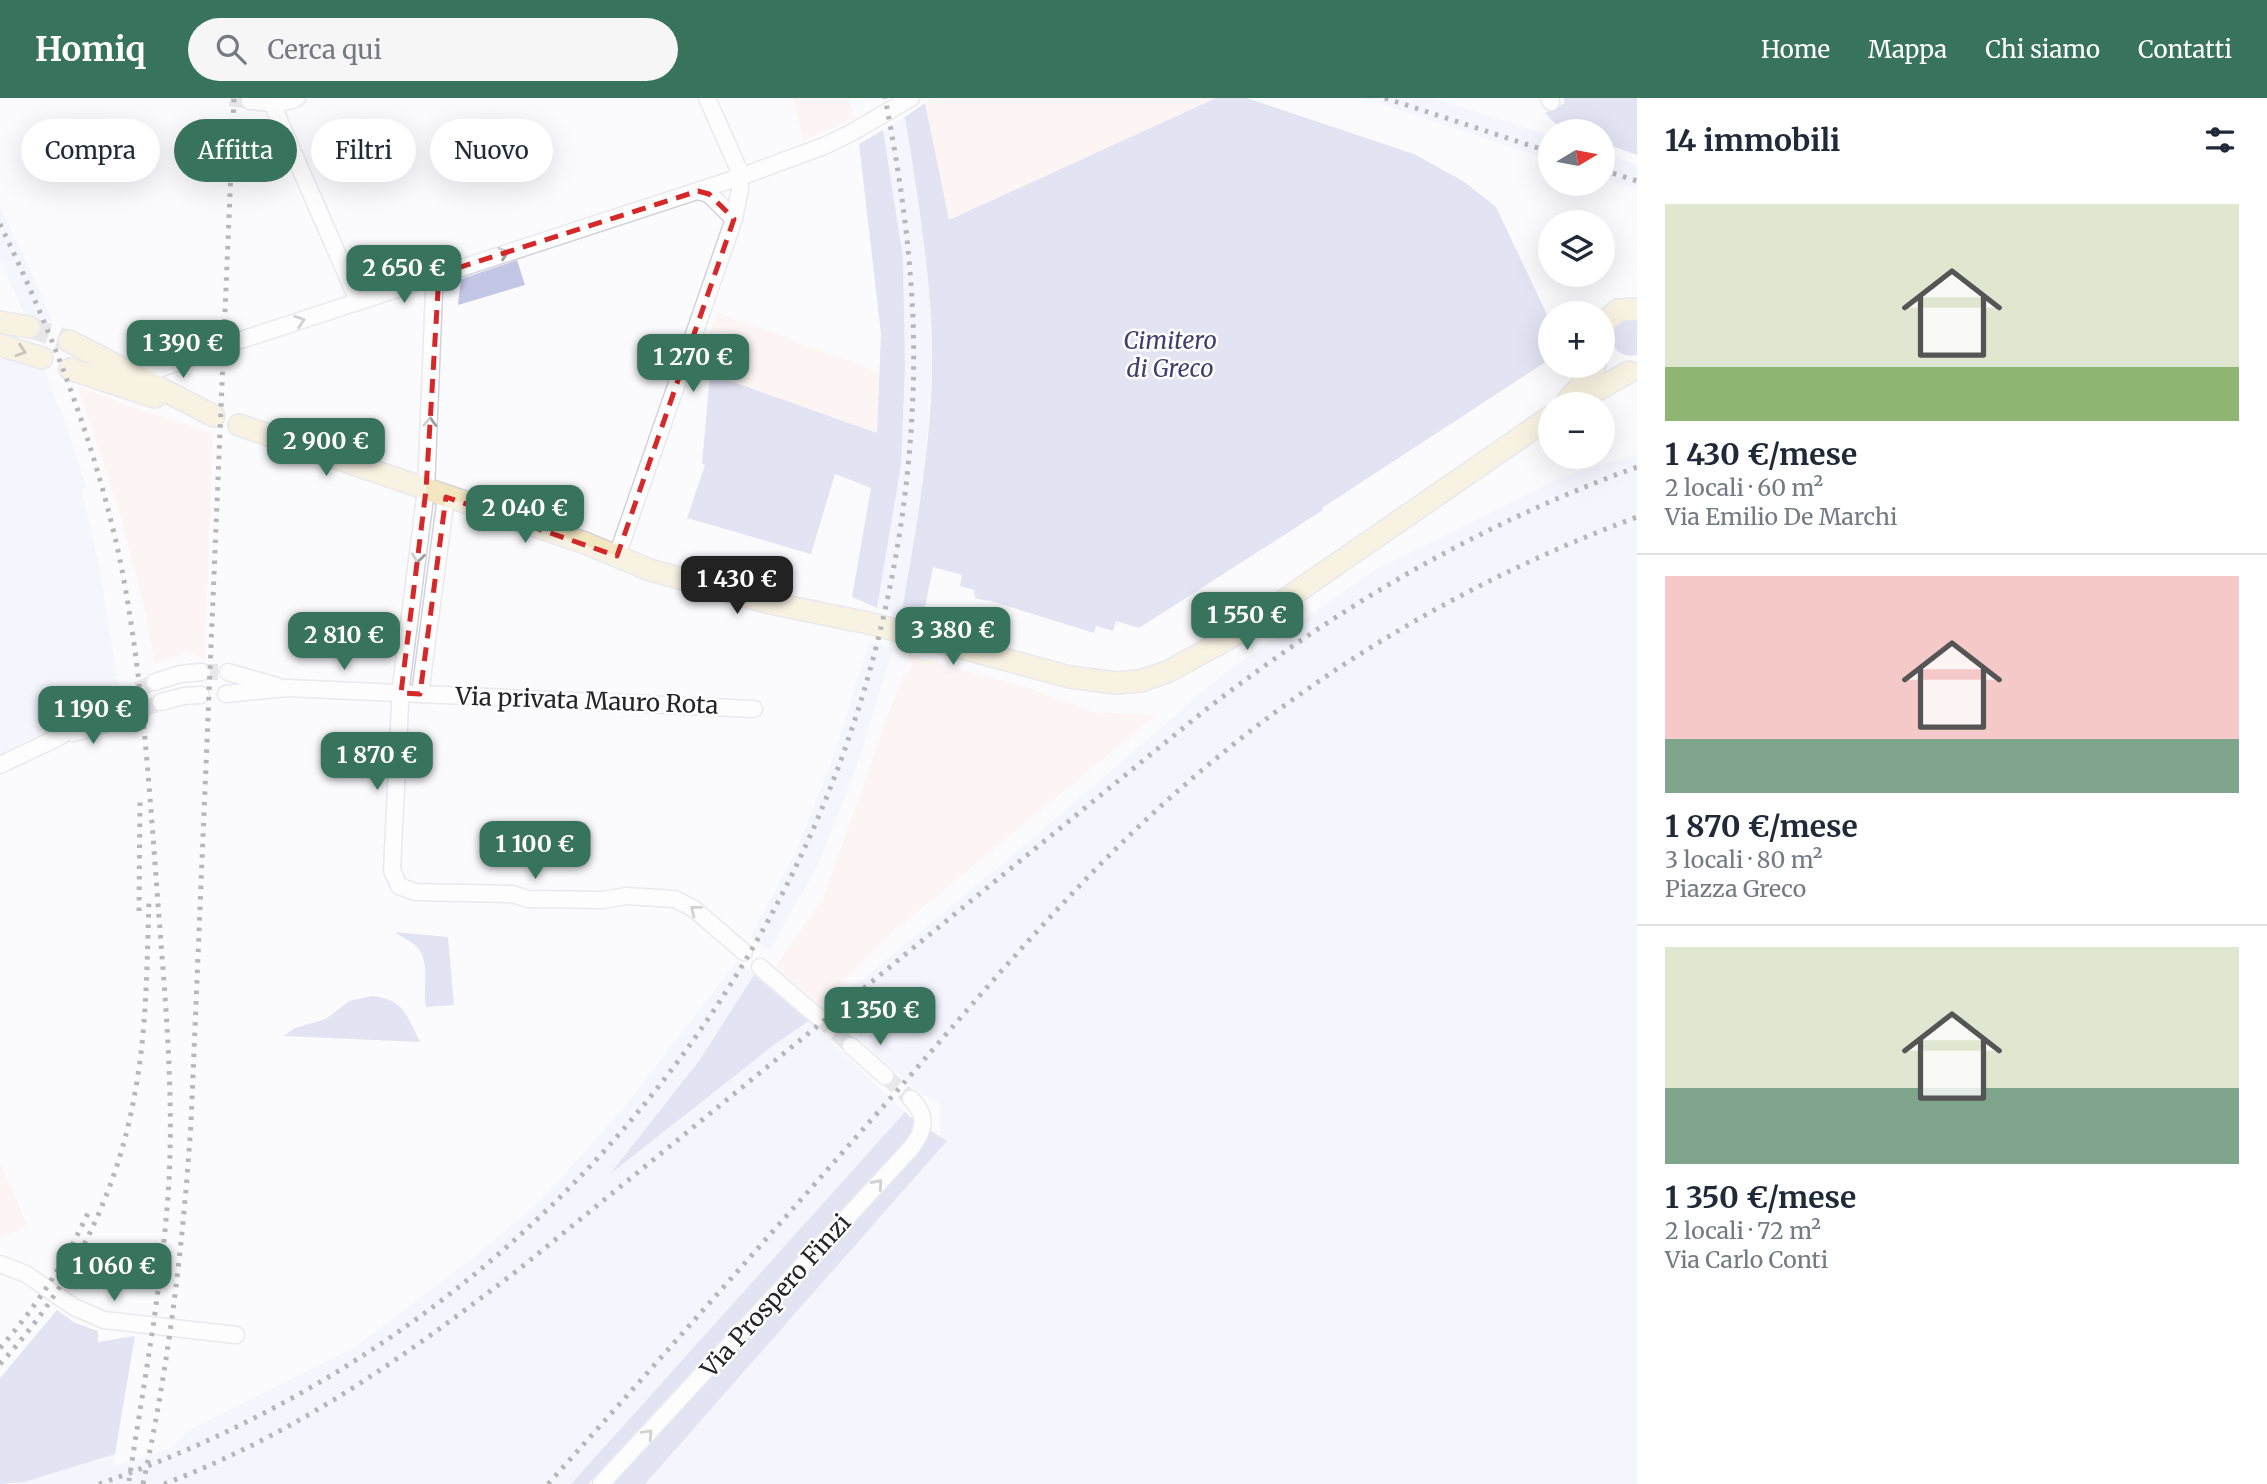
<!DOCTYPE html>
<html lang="it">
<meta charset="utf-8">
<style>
:root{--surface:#fff;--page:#f6f6f7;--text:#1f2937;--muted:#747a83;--line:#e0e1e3;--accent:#37735d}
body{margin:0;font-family:Merriweather,serif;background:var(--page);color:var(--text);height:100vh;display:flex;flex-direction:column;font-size:26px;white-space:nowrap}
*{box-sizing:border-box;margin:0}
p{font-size:23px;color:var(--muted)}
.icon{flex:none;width:38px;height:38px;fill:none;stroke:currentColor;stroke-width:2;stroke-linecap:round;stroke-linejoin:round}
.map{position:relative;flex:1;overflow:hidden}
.panel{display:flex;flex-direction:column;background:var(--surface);width:630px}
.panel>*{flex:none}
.top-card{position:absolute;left:21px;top:21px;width:665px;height:63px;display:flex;gap:14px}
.needle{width:46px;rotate:80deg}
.tools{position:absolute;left:1538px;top:21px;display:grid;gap:14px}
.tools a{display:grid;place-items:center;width:77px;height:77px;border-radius:50%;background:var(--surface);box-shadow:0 7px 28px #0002;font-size:35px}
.price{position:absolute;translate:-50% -60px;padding:0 16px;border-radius:14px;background:var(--accent);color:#fff;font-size:23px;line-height:46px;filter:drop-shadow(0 2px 4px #0008)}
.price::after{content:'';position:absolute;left:50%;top:42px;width:21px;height:16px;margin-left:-10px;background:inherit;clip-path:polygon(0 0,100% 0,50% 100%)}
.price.on{background:#222;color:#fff}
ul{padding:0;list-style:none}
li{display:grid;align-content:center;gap:14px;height:371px;padding:0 28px}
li+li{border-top:2px solid var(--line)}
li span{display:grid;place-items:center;height:217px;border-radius:0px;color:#555}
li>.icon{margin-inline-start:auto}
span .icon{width:126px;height:126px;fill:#fffc;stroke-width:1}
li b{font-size:30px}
h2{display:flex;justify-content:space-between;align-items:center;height:84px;padding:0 28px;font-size:30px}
.tag{padding:0 24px;border-radius:32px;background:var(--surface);box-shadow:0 7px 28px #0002;font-size:24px;line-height:63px}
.tag.on{background:var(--accent);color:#fff}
header{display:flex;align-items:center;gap:42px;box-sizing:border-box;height:98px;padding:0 35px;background:var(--accent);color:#fff}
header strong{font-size:33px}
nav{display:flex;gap:38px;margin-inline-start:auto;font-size:24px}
.search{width:490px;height:63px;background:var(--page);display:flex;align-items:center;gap:18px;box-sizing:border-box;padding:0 24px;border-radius:38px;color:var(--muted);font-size:26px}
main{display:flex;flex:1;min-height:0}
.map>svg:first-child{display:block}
.built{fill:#edeeff}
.industrial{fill:#fdeee8}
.green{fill:#c4c6e6}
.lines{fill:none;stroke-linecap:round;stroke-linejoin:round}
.street-tunnel{stroke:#d0d0d3;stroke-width:16;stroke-dasharray:16 8;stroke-linecap:butt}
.secondary-tunnel{stroke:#d0d0d3;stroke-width:21;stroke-dasharray:21 10;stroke-linecap:butt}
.street-casing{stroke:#d2d2db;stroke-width:19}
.secondary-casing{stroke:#d2d2db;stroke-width:24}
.street{stroke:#fff;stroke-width:16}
.secondary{stroke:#f4e6c0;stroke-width:21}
.rail{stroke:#656568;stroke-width:5;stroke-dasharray:3.5 7;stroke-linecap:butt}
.oneway{stroke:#9d9d9e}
.oneway2{stroke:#8c8674}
.marked{fill:none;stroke:#d62828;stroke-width:5;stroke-dasharray:14 9;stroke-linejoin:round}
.labels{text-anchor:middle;stroke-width:5;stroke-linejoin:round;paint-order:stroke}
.park-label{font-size:24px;font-style:italic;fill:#403f70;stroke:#fff}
.street-label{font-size:24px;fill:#252528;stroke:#fff}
</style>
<header>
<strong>Homiq</strong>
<div class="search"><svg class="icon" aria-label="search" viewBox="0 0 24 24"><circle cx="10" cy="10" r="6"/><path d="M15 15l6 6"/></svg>Cerca qui</div>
<nav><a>Home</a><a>Mappa</a><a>Chi siamo</a><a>Contatti</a></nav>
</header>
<main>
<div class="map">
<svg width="1637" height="1386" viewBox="0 0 1637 1386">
<rect width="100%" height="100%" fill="#fbfbfe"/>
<g class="built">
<polygon points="1363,0 1434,0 1550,38 1550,62"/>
<polygon points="905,19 927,157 932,268 925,372 901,518 877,510 901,367 905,270 903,159 883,32"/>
<polygon points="1603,55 1637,67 1637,92 1603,80"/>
<polygon points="0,109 31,173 53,224 24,216 0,161"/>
<polygon points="0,248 42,263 59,311 61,311 87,390 82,392 100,471 119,592 56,635 0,660"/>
<polygon points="1637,356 1637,1386 645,1386 947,1043 940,1038 940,1006 918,994 860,941 830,908 1015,755 1223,576 1373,473 1560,380"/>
<polygon points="869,544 893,550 861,657 819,765 770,852 750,840 797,751 835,654"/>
<polygon points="737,863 754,877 699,963 775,946 809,923 905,1014 571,1386 14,1386 115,1356 113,1368 169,1351 186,1334 352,1251 483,1152 542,1101 621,1013"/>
</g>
<g class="industrial">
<polygon points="793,0 849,0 854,20 803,43"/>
<polygon points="933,0 1216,0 948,123 925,5"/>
<polygon points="717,214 879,274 877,335 697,272"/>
<polygon points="77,287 135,310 213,335 205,562 186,553 155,567 146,518 122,423"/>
<polygon points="908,554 927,562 1029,590 1093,614 1157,617 891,836 820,907 776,868 823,800 900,583 912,569"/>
<polygon points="0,1064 28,1128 0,1140"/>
</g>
<g class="green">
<path d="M 1216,0 L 1247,0 L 1414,56 L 1463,83 L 1496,109 L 1550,223 L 1550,261 L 1322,410 L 1323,412 L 1139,530 L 1116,523 L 1113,533 L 1096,528 L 1094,535 L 988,502 L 987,503 L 975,500 L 974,492 L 960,488 L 962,477 L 933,469 L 924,514 L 916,519 L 901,518 C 915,435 931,353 932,269 C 933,184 918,102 905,19 L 925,5 L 949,122 Z"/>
<path d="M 1563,0 L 1637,0 L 1637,57 L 1603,45 L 1603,33 C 1574,33 1566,39 1545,15 L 1565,5 Z"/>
<polygon points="883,32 903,159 905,270 901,367 877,510 852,499 871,390 835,376 811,456 687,420 705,367 702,365 710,276 877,335 881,236 859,46"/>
<polygon points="517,162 525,187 458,207 461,181"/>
<path d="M 1631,221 L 1637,222 L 1637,257 C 1608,263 1602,225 1631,221 Z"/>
<path d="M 395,834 L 448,839 L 454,907 L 426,909 C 422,888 432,863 415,847 C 409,842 401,839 395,834 Z"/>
<polygon points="754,877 809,923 775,946 610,1076 699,963"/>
<path d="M 372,898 C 404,901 407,918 420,944 L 284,938 L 295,930 L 326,921 L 349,903 Z"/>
<polygon points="905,1014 914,1022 911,1037 588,1386 571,1386"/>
<polygon points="931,1033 947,1043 645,1386 613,1386"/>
<polygon points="57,1212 75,1225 98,1233 98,1244 135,1238 115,1356 24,1384 0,1386 0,1280"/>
</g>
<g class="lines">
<g class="street-tunnel">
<polyline points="230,0 250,3"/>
<polyline points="217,250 241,242"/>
<polyline points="202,574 228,574"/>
<polyline points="115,601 155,584"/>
<polyline points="118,622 161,604"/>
<polyline points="818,919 851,948"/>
<polyline points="885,978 911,1001"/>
</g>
<polyline class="secondary-tunnel" points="29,229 69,243"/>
<defs>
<g id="street">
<polyline points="1549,0 1551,4"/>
<path d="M 250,3 C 267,5 282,7 297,0"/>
<polyline points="272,6 358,203"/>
<polyline points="698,93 709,96 734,121"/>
<polyline points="439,176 434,194 426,392 401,588 392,772 399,788 415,794 512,796 528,801 603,802 626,798 675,801 694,811 744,854"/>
<polyline points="241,242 740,79 824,48 849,36 911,0"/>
<polyline points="134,280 217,250"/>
<polyline points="617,458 734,121 740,91 738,70 707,0"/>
<polyline points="228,574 277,588"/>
<polyline points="155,584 180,576 202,574"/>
<polyline points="226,596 287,590 754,611"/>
<polyline points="420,596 446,399"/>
<polyline points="161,604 184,598 201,597"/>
<polyline points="73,635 118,622"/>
<polyline points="0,667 57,640 115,601"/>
<polyline points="760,869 818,919"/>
<polyline points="851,948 885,978"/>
<polyline points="0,1166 26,1176 74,1209 104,1222 236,1237"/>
<path d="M 601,1386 L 911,1050 C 925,1032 928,1018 911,1001"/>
</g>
<g id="secondary">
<polyline points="0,224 29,229"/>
<polyline points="1603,225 1618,212 1637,211"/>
<polyline points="69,243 214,318"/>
<polyline points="0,247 42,260"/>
<polyline points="70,271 155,299"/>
<polyline points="1568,302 1589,279 1595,268"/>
<polyline points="1572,306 1629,274"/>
<polyline points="239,327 585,445 650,472 770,505 873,526 1070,579 1116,585 1140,583 1167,574 1231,539 1550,319"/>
</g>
</defs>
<use href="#street" class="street-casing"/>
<use href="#secondary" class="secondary-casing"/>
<use href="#street" class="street"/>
<use href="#secondary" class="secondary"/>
<g class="rail">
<polyline points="1385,0 1550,54"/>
<polyline points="1603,72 1637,83"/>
<path d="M 0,126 C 53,236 98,352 122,472 C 142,577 149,685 157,792 C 164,889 174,985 169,1082 C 163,1183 144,1283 129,1383"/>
<polyline points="139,813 140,698"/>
<path d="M 0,1250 C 36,1209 65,1165 88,1115"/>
<path d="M 0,1266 C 69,1192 116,1099 134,1000 C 147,934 147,865 149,799"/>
<path d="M 99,1386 C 569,1223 894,795 913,296 C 917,197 904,97 885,0"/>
<path d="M 143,1386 C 169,1266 183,1147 191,1025 L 234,0"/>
<path d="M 164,1386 C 300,1334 404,1259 518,1172 L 1204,613 C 1340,508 1475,428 1637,369"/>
<path d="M 548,1386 C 662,1259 775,1131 888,1003 C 967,913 1045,819 1132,735 C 1277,596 1448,489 1637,419"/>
</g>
</g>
<defs><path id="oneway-chevron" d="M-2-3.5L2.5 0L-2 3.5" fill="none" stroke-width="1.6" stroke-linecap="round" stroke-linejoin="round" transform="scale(1.75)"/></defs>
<g class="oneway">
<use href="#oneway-chevron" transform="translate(504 155) rotate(-18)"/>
<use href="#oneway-chevron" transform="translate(300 223) rotate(-18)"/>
<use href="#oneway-chevron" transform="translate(430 324) rotate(-88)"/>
<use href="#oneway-chevron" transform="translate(418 460) rotate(97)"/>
<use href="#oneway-chevron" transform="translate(695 812) rotate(-142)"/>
<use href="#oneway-chevron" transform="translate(878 1086) rotate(-48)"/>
<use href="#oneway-chevron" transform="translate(648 1336) rotate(-47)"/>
</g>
<use class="oneway2" href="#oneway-chevron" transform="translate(21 253) rotate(18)"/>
<path d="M0 0H1637V1386H0ZM 698,93 L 709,96 L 734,121 L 617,458 L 446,399 L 420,596 L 401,595 L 426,392 L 439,176 Z" fill="#fbfbfe" fill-opacity=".55" fill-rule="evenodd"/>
<path class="marked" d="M 698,93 L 709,96 L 734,121 L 617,458 L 446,399 L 420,596 L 401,595 L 426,392 L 439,176 Z"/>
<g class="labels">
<g class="park-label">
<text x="1170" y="251">Cimitero<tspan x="1170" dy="28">di Greco</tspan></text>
</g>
<g class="street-label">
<text transform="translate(587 603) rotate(2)" y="8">Via privata Mauro Rota</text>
<text transform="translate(776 1198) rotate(-48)" y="8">Via Prospero Finzi</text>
</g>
</g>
</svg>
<div class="tools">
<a><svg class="needle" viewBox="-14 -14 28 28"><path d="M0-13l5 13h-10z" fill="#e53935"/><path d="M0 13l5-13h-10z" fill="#747a83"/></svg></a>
<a><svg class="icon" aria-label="layers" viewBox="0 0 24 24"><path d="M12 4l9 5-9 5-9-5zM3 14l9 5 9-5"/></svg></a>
<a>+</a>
<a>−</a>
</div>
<b class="price" style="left:404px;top:207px">2 650 €</b>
<b class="price" style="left:183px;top:282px">1 390 €</b>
<b class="price" style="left:693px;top:296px">1 270 €</b>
<b class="price" style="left:326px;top:380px">2 900 €</b>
<b class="price" style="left:525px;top:447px">2 040 €</b>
<b class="price on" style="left:737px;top:518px">1 430 €</b>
<b class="price" style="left:1247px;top:554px">1 550 €</b>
<b class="price" style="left:953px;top:569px">3 380 €</b>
<b class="price" style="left:344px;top:574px">2 810 €</b>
<b class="price" style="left:93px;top:648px">1 190 €</b>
<b class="price" style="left:377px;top:694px">1 870 €</b>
<b class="price" style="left:535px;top:783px">1 100 €</b>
<b class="price" style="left:880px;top:949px">1 350 €</b>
<b class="price" style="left:114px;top:1205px">1 060 €</b>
<div class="top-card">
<a class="tag">Compra</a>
<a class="tag on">Affitta</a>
<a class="tag">Filtri</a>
<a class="tag">Nuovo</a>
</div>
</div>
<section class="panel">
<h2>14 immobili<svg class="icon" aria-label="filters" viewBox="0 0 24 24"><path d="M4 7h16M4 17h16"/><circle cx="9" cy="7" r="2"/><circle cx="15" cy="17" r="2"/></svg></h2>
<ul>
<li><span style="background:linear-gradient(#dfe7d0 75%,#8fb573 0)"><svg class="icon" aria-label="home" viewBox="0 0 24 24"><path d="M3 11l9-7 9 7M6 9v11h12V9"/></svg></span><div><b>1 430 €/mese</b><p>2 locali · 60 m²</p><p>Via Emilio De Marchi</p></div></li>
<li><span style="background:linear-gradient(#f6c9c9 75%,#7fa58c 0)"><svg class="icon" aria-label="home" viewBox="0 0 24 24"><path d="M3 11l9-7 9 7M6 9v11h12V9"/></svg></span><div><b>1 870 €/mese</b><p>3 locali · 80 m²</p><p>Piazza Greco</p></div></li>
<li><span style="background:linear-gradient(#dfe7d0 65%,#7fa58c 0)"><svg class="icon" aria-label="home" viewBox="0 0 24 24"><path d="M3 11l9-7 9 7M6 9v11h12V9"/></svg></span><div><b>1 350 €/mese</b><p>2 locali · 72 m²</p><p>Via Carlo Conti</p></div></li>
</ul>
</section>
</main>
